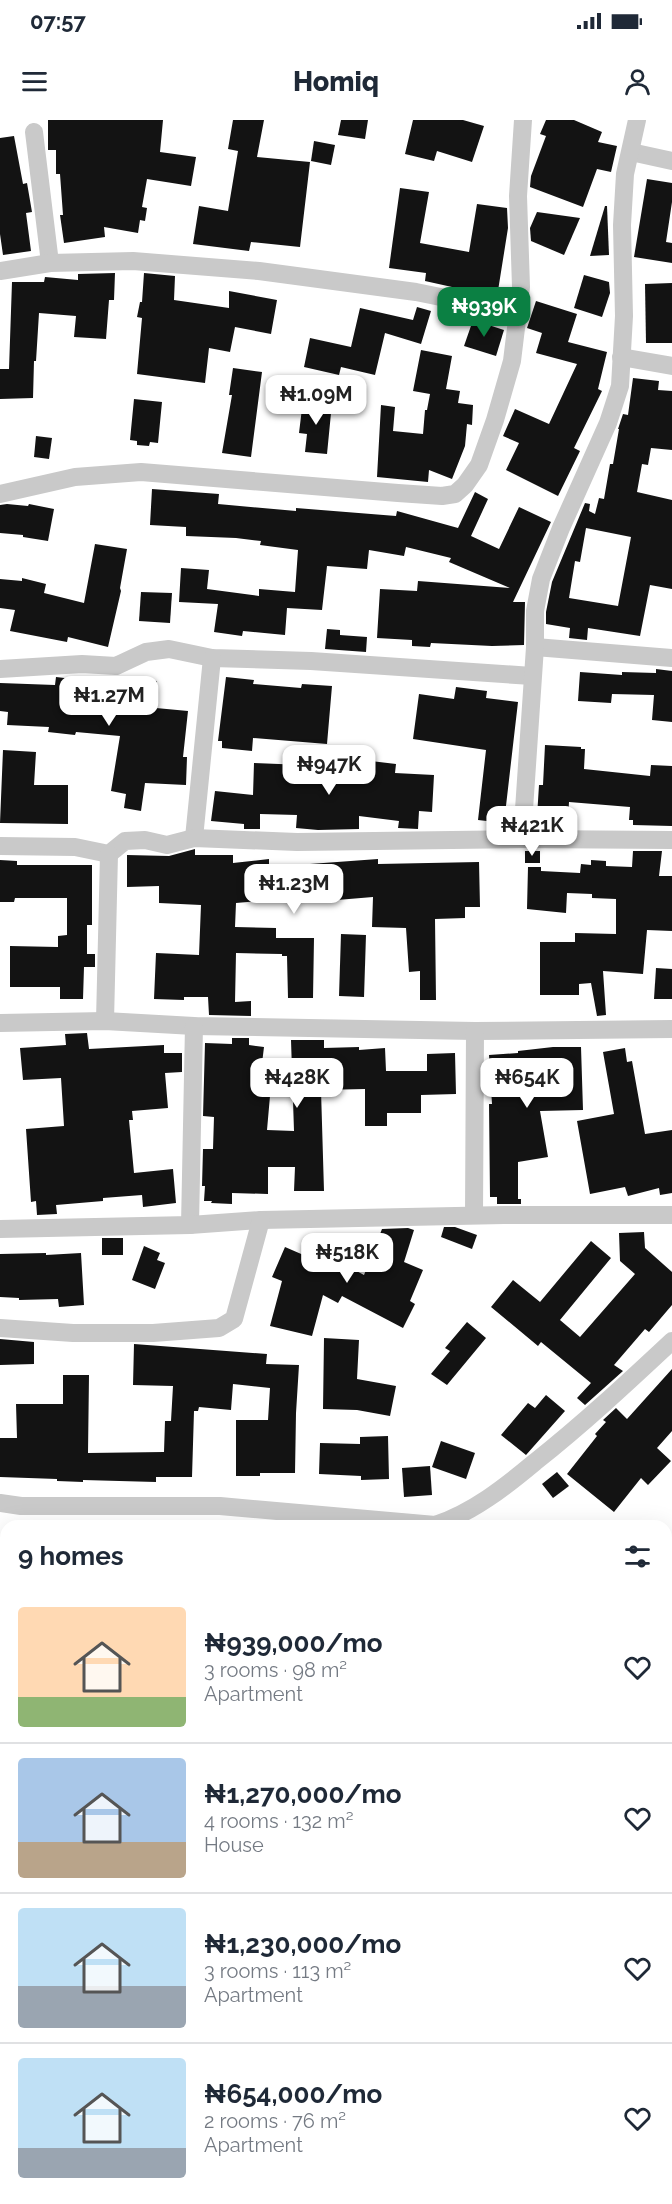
<!DOCTYPE html>
<meta charset="utf-8">
<style>
:root{--surface:#fff;--page:#f6f6f7;--text:#1f2937;--muted:#747a83;--line:#e0e1e3;--accent:#0b8043}
body{margin:0;font-family:Raleway,sans-serif;background:var(--page);color:var(--text);height:100vh;display:flex;flex-direction:column;font-size:22px;white-space:nowrap}
*{box-sizing:border-box;margin:0}
p{font-size:20px;color:var(--muted)}
.icon{flex:none;width:33px;height:33px;fill:none;stroke:currentColor;stroke-width:2;stroke-linecap:round;stroke-linejoin:round}
.map{position:relative;flex:1;overflow:hidden}
.side{position:absolute;left:0px;top:1400px;width:672px;height:686px;display:flex;flex-direction:column;background:var(--surface);border-radius:18px 18px 0 0;box-shadow:0 6px 24px #0002}
.side>*{flex:none}
.price{position:absolute;translate:-50% -51px;padding:0 14px;border-radius:12px;background:#fff;color:#222;font-size:20px;line-height:39px;filter:drop-shadow(0 2px 3px #0008)}
.price::after{content:'';position:absolute;left:50%;top:36px;width:18px;height:14px;margin-left:-9px;background:inherit;clip-path:polygon(0 0,100% 0,50% 100%)}
.price.active{background:var(--accent);color:#fff}
ul{padding:0;list-style:none}
li{display:flex;align-items:center;gap:18px;height:150px;padding:0 18px}
li+li{border-top:2px solid var(--line)}
li span{display:grid;place-items:center;flex:none;width:168px;height:120px;border-radius:6px;color:#555}
li>.icon{margin-inline-start:auto}
span .icon{width:72px;height:72px;fill:#fffc;stroke-width:1}
li b{font-size:26px}
h2{display:flex;justify-content:space-between;align-items:center;height:72px;padding:0 18px;font-size:26px}
.status{display:flex;justify-content:space-between;align-items:center;height:42px;padding:0 30px;background:var(--surface);direction:ltr}
.status svg{height:16px;fill:currentColor}
header{display:flex;justify-content:space-between;align-items:center;height:78px;padding:0 18px;background:var(--surface);font-size:27px;font-weight:800}
.map>svg:first-child{display:block}
.building{fill:#131313;fill-rule:evenodd}
.lines{fill:none;stroke-linecap:round;stroke-linejoin:round}
.minor{stroke:#c9c9c9;stroke-width:18}
.secondary{stroke:#b6b6b6;stroke-width:26}
</style>
<div class="status"><b>07:57</b><svg viewBox="0 0 49 12"><path d="M0 12V9h3v3zM5 12V6h3v6zM10 12V3h3v9zM15 12V0h3v12zM26 1h20v11H26zM47 4h2v5h-2z"/></svg></div>
<header><svg class="icon" aria-label="menu" viewBox="0 0 24 24"><path d="M4 6h16M4 12h16M4 18h16"/></svg>Homiq<svg class="icon" aria-label="person" viewBox="0 0 24 24"><circle cx="12" cy="8" r="4"/><path d="M4 21q1-7 8-7t8 7"/></svg></header>
<div class="map">
<svg width="672" height="2084" viewBox="0 0 672 2084">
<rect width="100%" height="100%" fill="#fff"/>
<g class="building">
<polygon points="48,0 163,0 160,32 196,37 191,66 147,59 142,87 147,88 145,101 140,100 138,113 104,107 105,117 64,123 60,95 63,95 60,54 56,54 56,30 48,30"/>
<polygon points="233,0 264,0 257,37 310,42 300,127 251,122 249,131 193,124 199,86 228,91 238,31 228,29"/>
<polygon points="341,0 368,0 365,19 338,15"/>
<polygon points="413,0 463,0 484,6 472,42 437,31 434,41 405,34"/>
<polygon points="546,0 574,0 602,12 598,22 617,26 611,52 597,49 583,87 530,67 531,56 546,16 540,14"/>
<polygon points="14,16 23,64 27,63 32,92 26,93 31,131 3,135 0,114 0,18"/>
<polygon points="314,21 335,25 331,45 311,41"/>
<polygon points="647,59 672,63 672,82 666,122 672,123 672,143 634,137"/>
<polygon points="400,68 429,72 420,123 469,132 477,84 507,88 508,108 497,177 425,161 426,153 389,148"/>
<polygon points="605,86 607,86 609,135 590,136"/>
<polygon points="537,92 580,98 564,135 531,121 530,108"/>
<polygon points="115,153 114,180 109,180 106,219 74,217 76,196 39,193 36,241 34,241 33,278 0,279 0,249 9,249 12,162 44,162 45,157 78,160 78,154"/>
<polygon points="144,153 175,156 174,180 229,188 229,171 277,180 271,214 235,207 230,232 209,228 205,263 137,254 142,198 137,197 140,182 142,182"/>
<polygon points="584,155 609,162 610,173 602,197 574,188"/>
<polygon points="672,163 672,223 646,223 645,164"/>
<polygon points="536,181 577,194 568,222 607,232 598,269 602,271 574,328 580,331 558,376 506,350 519,323 503,316 515,289 549,304 577,244 536,233 542,213 527,208"/>
<polygon points="417,187 431,191 421,224 385,213 375,255 341,247 339,255 304,247 310,218 351,227 360,188 413,200"/>
<polygon points="473,200 504,210 496,236 464,226"/>
<polygon points="421,230 452,236 446,269 460,271 458,283 473,285 472,305 467,304 465,326 452,359 429,350 428,362 377,357 381,285 395,287 393,311 423,314 425,290 427,290 430,274 413,271"/>
<polygon points="233,248 262,252 251,337 222,333 232,275 229,275"/>
<path d="M 633,258 L 659,261 L 658,270 L 672,271 L 672,330 L 651,328 L 648,345 L 642,344 L 637,372 L 672,380 L 672,469 L 650,465 L 640,516 L 588,508 L 587,520 L 569,518 L 570,508 L 546,504 L 546,492 L 552,462 L 585,383 L 590,384 L 589,391 L 595,394 L 599,378 L 604,379 L 610,344 L 613,344 L 619,309 L 618,309 L 623,294 L 628,295 ZM 586,408 L 631,417 L 618,486 L 569,478 L 575,441 L 580,442 Z"/>
<polygon points="134,279 162,282 158,323 150,322 149,326 137,325 137,321 130,320"/>
<polygon points="303,280 332,283 327,334 305,332 307,314 299,313"/>
<polygon points="36,316 52,318 49,339 34,337"/>
<polygon points="152,369 219,374 218,384 296,391 296,388 396,396 397,391 458,408 475,372 488,379 471,416 499,429 519,387 551,402 513,482 525,482 524,525 492,526 431,523 430,527 412,526 412,520 377,518 380,469 417,471 418,461 510,468 449,442 451,438 406,427 404,436 369,430 367,449 327,446 322,490 287,488 285,515 243,511 242,516 214,512 218,484 179,482 181,448 209,450 207,469 259,476 259,469 295,472 298,430 260,425 261,421 236,418 186,416 186,407 150,405"/>
<polygon points="7,384 28,386 29,384 54,389 48,421 23,417 23,415 0,413 0,385"/>
<polygon points="95,424 127,429 120,468 121,471 108,527 68,517 67,522 10,511 15,490 0,488 0,459 22,461 22,458 46,464 44,473 84,483"/>
<polygon points="141,472 172,473 170,503 139,501"/>
<polygon points="327,509 340,510 340,515 367,517 366,532 325,529"/>
<polygon points="656,549 672,551 672,602 652,600 654,575 612,574 611,583 578,581 580,552 622,555 622,552 656,553"/>
<polygon points="56,557 132,566 132,560 157,561 156,588 188,591 183,637 187,637 186,665 145,663 141,691 124,688 126,674 111,671 120,616 76,612 75,615 48,612 49,607 7,605 8,592 0,591 0,563 55,565"/>
<polygon points="226,557 254,560 253,564 301,568 302,564 332,566 327,624 253,618 252,631 222,628 222,621 218,621"/>
<polygon points="456,567 487,571 486,578 518,582 504,703 478,700 486,630 413,619 419,574 454,579"/>
<polygon points="545,625 581,627 581,629 585,629 584,649 650,656 651,645 672,646 672,706 633,705 633,700 629,700 630,687 569,682 568,699 537,697 539,665 543,665"/>
<polygon points="3,630 36,632 34,665 68,665 68,704 0,703"/>
<polygon points="354,639 396,644 395,653 434,655 432,692 419,691 418,709 398,708 399,701 359,696 359,709 318,710 296,708 297,695 260,694 260,709 244,709 244,704 211,701 215,671 253,675 254,643 354,647"/>
<polygon points="195,729 195,735 233,735 233,743 269,739 269,747 378,739 378,744 479,742 480,787 465,787 465,798 435,799 436,880 420,880 420,851 409,852 406,808 372,807 373,777 325,781 324,769 272,774 272,780 236,783 235,807 276,808 276,818 314,818 313,878 288,878 287,836 282,836 282,834 236,833 235,882 251,881 251,896 209,895 208,877 184,877 184,880 154,879 156,833 199,835 201,785 159,783 159,766 127,767 127,735 169,736"/>
<rect x="525" y="731" width="15" height="12"/>
<polygon points="633,731 662,731 659,756 672,756 672,811 647,810 643,854 603,851 606,895 597,896 591,863 579,864 579,875 540,875 540,822 575,822 575,813 616,814 616,779 592,778 592,774 567,773 566,793 527,789 528,747 541,747 541,751 580,753 581,744 591,745 591,740 606,741 606,746 632,747"/>
<polygon points="0,740 17,741 17,745 92,745 92,805 87,805 87,834 95,834 95,847 84,847 83,879 60,879 60,867 10,867 10,826 58,827 58,816 67,815 67,778 15,778 14,782 0,782"/>
<polygon points="341,814 366,815 364,877 339,876"/>
<polygon points="656,848 672,849 672,879 654,879"/>
<polygon points="87,913 89,929 164,925 164,933 182,933 182,952 165,953 168,988 132,991 133,1000 129,1000 134,1053 173,1049 176,1083 143,1087 142,1075 103,1078 103,1081 56,1085 57,1094 37,1095 36,1081 31,1082 26,1009 64,1006 61,958 23,960 20,928 66,925 65,914"/>
<polygon points="232,918 249,918 249,925 264,927 258,976 270,976 267,1010 294,1011 291,920 324,920 324,928 359,927 359,930 385,928 386,951 427,951 427,934 455,933 456,974 421,975 421,993 387,993 387,1006 365,1006 365,969 321,970 324,1071 294,1071 295,1047 268,1047 268,1074 232,1073 232,1084 211,1083 212,1081 204,1081 205,1066 202,1066 203,1029 213,1029 214,997 203,996 205,923 232,924"/>
<polygon points="553,927 581,927 583,990 540,991 548,1037 518,1042 518,1079 521,1079 521,1084 497,1084 497,1077 490,1077 489,984 492,984 489,935 518,933 518,931"/>
<polygon points="625,928 627,942 632,941 645,1014 672,1010 672,1073 660,1075 659,1068 628,1076 625,1067 590,1074 577,1001 614,994 603,932"/>
<polygon points="444,1107 455,1107 477,1115 472,1129 441,1117"/>
<polygon points="408,1108 414,1110 404,1142 423,1150 410,1181 415,1184 403,1208 342,1176 338,1183 323,1175 312,1216 270,1206 282,1161 272,1157 285,1127 322,1143 327,1135 364,1155 382,1109"/>
<polygon points="644,1112 645,1128 672,1152 672,1185 649,1212 645,1209 614,1245 623,1251 585,1285 577,1278 591,1263 541,1222 538,1226 491,1187 513,1160 540,1182 591,1121 611,1138 560,1200 580,1217 635,1154 620,1141 619,1113"/>
<rect x="102" y="1118" width="21" height="17"/>
<polygon points="144,1126 160,1133 157,1140 165,1143 155,1169 132,1160"/>
<polygon points="46,1133 46,1135 81,1133 84,1185 59,1187 58,1179 19,1180 19,1178 0,1177 0,1134"/>
<polygon points="467,1202 486,1218 447,1265 431,1254 450,1231 445,1228"/>
<polygon points="324,1218 359,1220 357,1259 396,1266 390,1296 357,1290 323,1289"/>
<polygon points="0,1219 34,1222 34,1244 0,1245"/>
<polygon points="134,1224 267,1234 266,1244 299,1245 296,1293 295,1353 260,1353 260,1356 236,1356 236,1300 268,1300 270,1268 233,1264 231,1290 199,1287 198,1291 194,1291 192,1357 156,1357 156,1362 83,1360 83,1362 57,1361 57,1359 0,1357 0,1318 17,1318 16,1284 63,1284 63,1255 89,1255 88,1333 164,1332 165,1301 171,1301 173,1266 133,1265"/>
<polygon points="672,1249 672,1311 657,1328 671,1341 648,1365 641,1358 614,1392 567,1354 597,1316 595,1314 606,1302 603,1300 616,1288 627,1299"/>
<polygon points="546,1275 565,1291 526,1335 501,1315 528,1283 535,1288"/>
<polygon points="388,1316 389,1359 361,1360 361,1356 319,1354 320,1323 360,1324 360,1317"/>
<polygon points="441,1321 475,1333 466,1359 432,1347"/>
<polygon points="430,1346 432,1375 404,1377 402,1348"/>
<polygon points="557,1352 569,1366 553,1378 542,1364"/>
</g>
<g class="lines">
<g class="minor">
<polyline points="34,12 50,143"/>
<polyline points="631,32 672,41"/>
<polyline points="0,151 50,143 133,141 259,151 416,172 519,193"/>
<polyline points="621,237 672,246"/>
<polyline points="0,374 75,357 141,352 398,373 442,376 455,374 465,365 479,345 495,300 512,241 521,167 518,76 523,0"/>
<polyline points="535,527 672,538"/>
<polyline points="0,549 82,544 116,546 146,532 169,529 212,538 311,541 532,556"/>
<polyline points="194,718 212,538"/>
<polyline points="522,719 535,527 535,491 541,459 561,408 608,303 620,266 624,196 622,105 625,54 637,0"/>
<polyline points="0,726 75,727 109,734 125,721 145,720 167,725 194,718 297,722 522,719 672,720"/>
<polyline points="105,901 109,734"/>
<polyline points="0,903 105,901 194,906 475,911 672,909"/>
<polyline points="474,1095 475,911"/>
<polyline points="190,1105 194,906"/>
<polyline points="0,1109 190,1105 261,1100 504,1095 672,1095"/>
<polyline points="0,1208 73,1213 153,1213 219,1208 234,1199 261,1100"/>
<path d="M 0,1383 L 21,1386 L 220,1386 L 435,1405 C 472,1393 505,1367 535,1342 C 583,1304 627,1263 672,1221"/>
<polyline points="666,1458 672,1453"/>
<polyline points="666,1689 672,1686"/>
<polyline points="0,1742 6,1742"/>
<polyline points="666,1785 672,1792"/>
</g>
<g class="secondary">
<polyline points="0,1836 6,1847"/>
<polyline points="139,2079 143,2084"/>
</g>
</g>
</svg>
<b class="price active" style="left:484px;top:218px">₦939K</b>
<b class="price" style="left:316px;top:306px">₦1.09M</b>
<b class="price" style="left:109px;top:607px">₦1.27M</b>
<b class="price" style="left:329px;top:676px">₦947K</b>
<b class="price" style="left:532px;top:737px">₦421K</b>
<b class="price" style="left:294px;top:795px">₦1.23M</b>
<b class="price" style="left:297px;top:989px">₦428K</b>
<b class="price" style="left:527px;top:989px">₦654K</b>
<b class="price" style="left:347px;top:1164px">₦518K</b>
<section class="side">
<h2>9 homes<svg class="icon" aria-label="filters" viewBox="0 0 24 24"><path d="M4 7h16M4 17h16"/><circle cx="9" cy="7" r="2"/><circle cx="15" cy="17" r="2"/></svg></h2>
<ul>
<li><span style="background:linear-gradient(#ffd9b3 75%,#8fb573 0)"><svg class="icon" aria-label="home" viewBox="0 0 24 24"><path d="M3 11l9-7 9 7M6 9v11h12V9"/></svg></span><div><b>₦939,000/mo</b><p>3 rooms · 98 m²</p><p>Apartment</p></div><svg class="icon" aria-label="heart" viewBox="0 0 24 24"><path d="M12 20l-8-8c-3-5 5-10 8-4 3-6 11-1 8 4z"/></svg></li>
<li><span style="background:linear-gradient(#a9c7e8 70%,#b9a48a 0)"><svg class="icon" aria-label="home" viewBox="0 0 24 24"><path d="M3 11l9-7 9 7M6 9v11h12V9"/></svg></span><div><b>₦1,270,000/mo</b><p>4 rooms · 132 m²</p><p>House</p></div><svg class="icon" aria-label="heart" viewBox="0 0 24 24"><path d="M12 20l-8-8c-3-5 5-10 8-4 3-6 11-1 8 4z"/></svg></li>
<li><span style="background:linear-gradient(#bfe0f5 65%,#9aa5b1 0)"><svg class="icon" aria-label="home" viewBox="0 0 24 24"><path d="M3 11l9-7 9 7M6 9v11h12V9"/></svg></span><div><b>₦1,230,000/mo</b><p>3 rooms · 113 m²</p><p>Apartment</p></div><svg class="icon" aria-label="heart" viewBox="0 0 24 24"><path d="M12 20l-8-8c-3-5 5-10 8-4 3-6 11-1 8 4z"/></svg></li>
<li><span style="background:linear-gradient(#bfe0f5 75%,#9aa5b1 0)"><svg class="icon" aria-label="home" viewBox="0 0 24 24"><path d="M3 11l9-7 9 7M6 9v11h12V9"/></svg></span><div><b>₦654,000/mo</b><p>2 rooms · 76 m²</p><p>Apartment</p></div><svg class="icon" aria-label="heart" viewBox="0 0 24 24"><path d="M12 20l-8-8c-3-5 5-10 8-4 3-6 11-1 8 4z"/></svg></li>
</ul>
</section>
</div>
